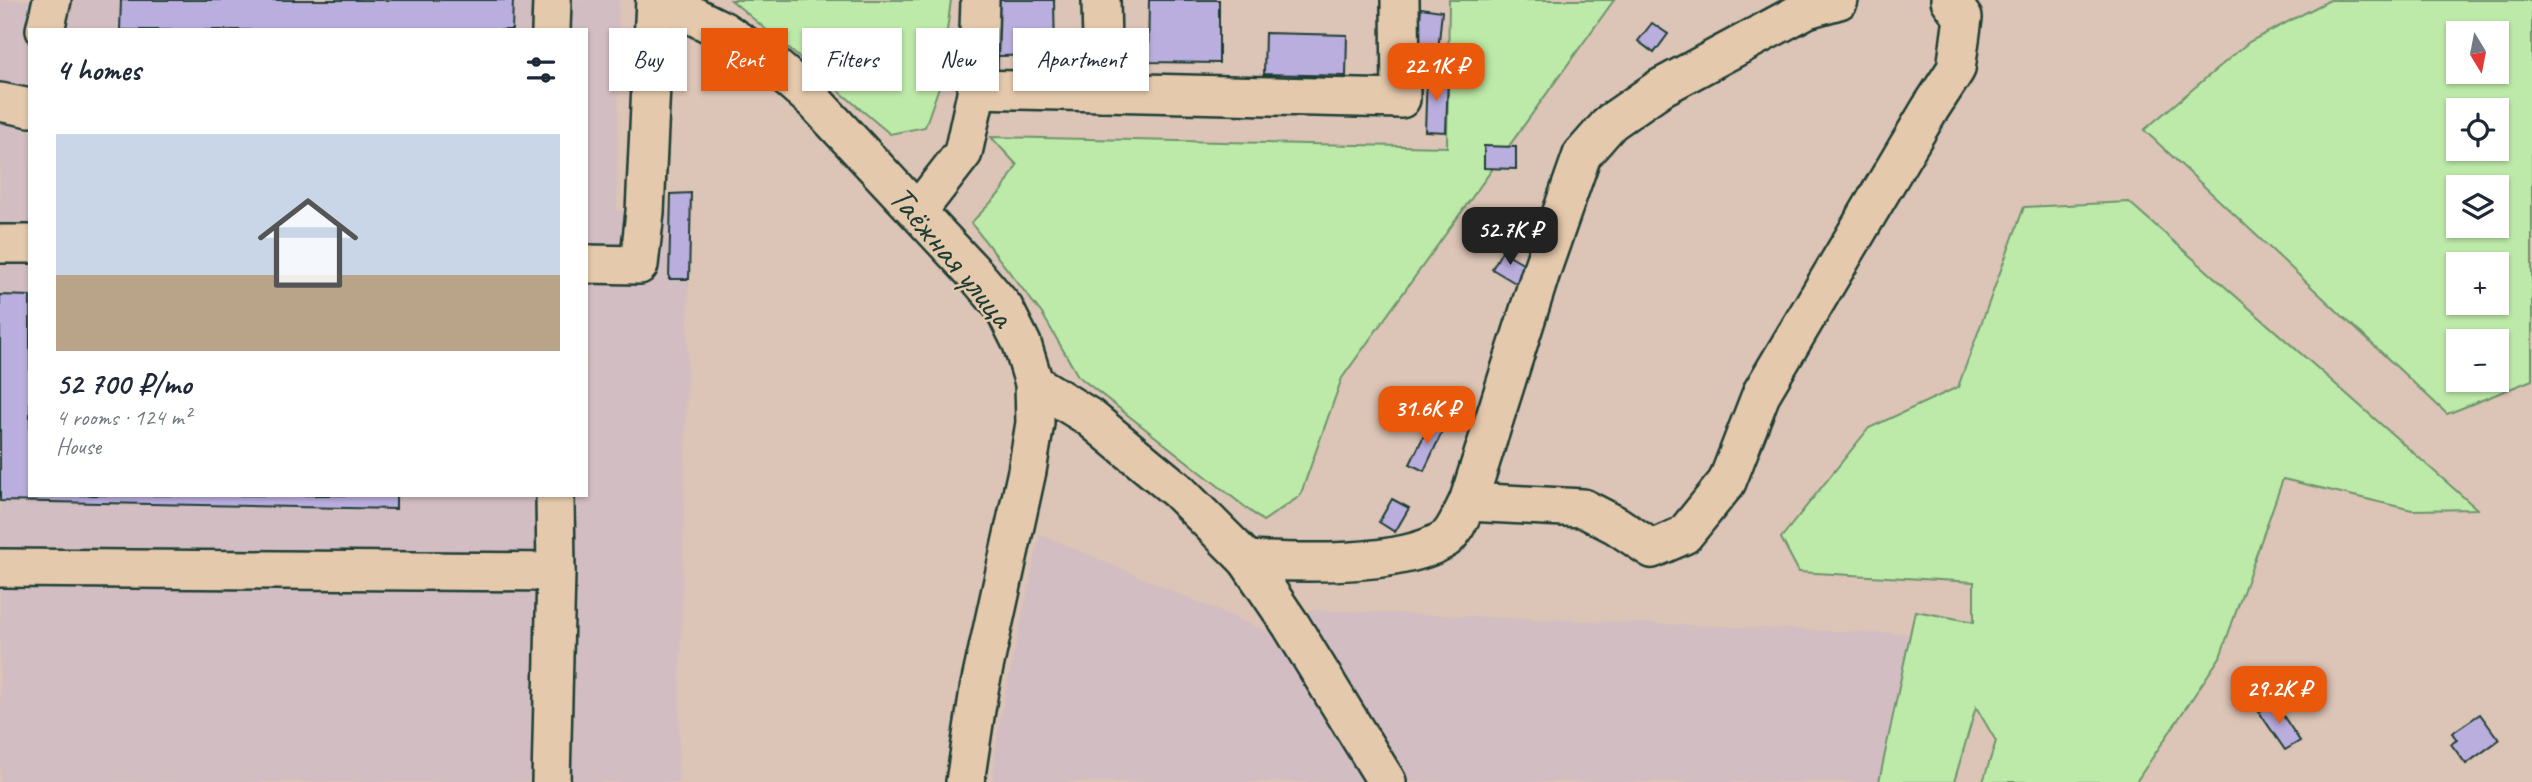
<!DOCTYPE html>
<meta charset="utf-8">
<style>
:root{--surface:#fff;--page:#f6f6f7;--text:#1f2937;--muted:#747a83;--accent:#ea580c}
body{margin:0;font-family:Caveat,sans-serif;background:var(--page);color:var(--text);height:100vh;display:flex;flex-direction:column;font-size:26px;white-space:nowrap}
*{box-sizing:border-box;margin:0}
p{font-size:23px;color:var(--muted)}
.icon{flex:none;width:38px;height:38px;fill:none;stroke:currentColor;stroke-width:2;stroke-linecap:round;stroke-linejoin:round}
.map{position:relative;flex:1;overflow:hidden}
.side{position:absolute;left:28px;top:28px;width:560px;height:469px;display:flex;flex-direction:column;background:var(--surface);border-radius:0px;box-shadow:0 2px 5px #0004}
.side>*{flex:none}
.banner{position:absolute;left:609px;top:28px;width:665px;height:63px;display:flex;gap:14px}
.needle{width:46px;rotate:170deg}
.tools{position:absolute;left:2446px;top:21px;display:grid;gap:14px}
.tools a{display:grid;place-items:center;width:63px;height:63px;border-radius:0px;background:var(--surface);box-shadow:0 2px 5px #0004;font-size:35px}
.price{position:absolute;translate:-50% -60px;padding:0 16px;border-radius:14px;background:var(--accent);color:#fff;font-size:23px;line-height:46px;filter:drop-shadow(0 2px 4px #0008)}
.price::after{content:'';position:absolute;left:50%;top:42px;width:21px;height:16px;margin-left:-10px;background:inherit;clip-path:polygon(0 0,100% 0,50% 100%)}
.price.on{background:#222;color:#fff}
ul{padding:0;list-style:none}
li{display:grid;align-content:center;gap:14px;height:371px;padding:0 28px}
li span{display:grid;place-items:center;height:217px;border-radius:0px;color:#555}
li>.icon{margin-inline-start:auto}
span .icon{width:126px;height:126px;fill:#fffc;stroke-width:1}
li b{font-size:30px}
h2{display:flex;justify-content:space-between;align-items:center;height:84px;padding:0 28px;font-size:30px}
.pill{padding:0 24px;border-radius:0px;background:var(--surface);box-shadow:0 2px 5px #0004;font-size:24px;line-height:63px}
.pill.on{background:var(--accent);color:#fff}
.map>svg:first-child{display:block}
.built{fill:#d2bdc2;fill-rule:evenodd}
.green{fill:#bdeaa8;stroke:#6e946e;stroke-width:2;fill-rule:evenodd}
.building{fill:#baaedf;stroke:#1f3d34;stroke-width:2}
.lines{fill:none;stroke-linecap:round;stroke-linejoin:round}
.minor-casing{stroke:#1f3d34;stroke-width:42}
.minor{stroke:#e5c9ac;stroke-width:37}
.labels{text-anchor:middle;stroke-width:5;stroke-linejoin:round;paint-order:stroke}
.street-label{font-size:35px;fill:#1f3d34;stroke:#e5c9ac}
</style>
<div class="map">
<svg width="2532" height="782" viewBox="0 0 2532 782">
<rect width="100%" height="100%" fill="#dcc4b6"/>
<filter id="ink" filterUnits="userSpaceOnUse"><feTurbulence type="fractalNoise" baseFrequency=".0143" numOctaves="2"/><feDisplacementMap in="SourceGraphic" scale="14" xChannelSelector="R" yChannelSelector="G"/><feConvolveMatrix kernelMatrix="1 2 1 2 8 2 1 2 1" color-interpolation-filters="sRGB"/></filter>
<g filter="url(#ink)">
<g class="built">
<path d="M 0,0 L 619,0 L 617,211 L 671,212 L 669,279 L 689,279 L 678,782 L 0,782 ZM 30,30 L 586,30 L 586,495 L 30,495 Z"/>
<polygon points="1040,534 1275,635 1313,610 1910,634 1879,782 992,782 999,722"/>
</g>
<g class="green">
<polygon points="731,0 951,0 940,84 925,127 890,134"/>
<polygon points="1449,0 1614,0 1342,378 1300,496 1263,521 1078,376 1043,315 971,223 1002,191 1017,165 991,137 1447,147"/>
<path d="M 2330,0 L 2532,0 L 2532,380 L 2447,414 L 2144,130 L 2249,42 ZM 2459,33 L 2497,33 L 2497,72 L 2459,72 ZM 2459,110 L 2497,110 L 2497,149 L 2459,149 ZM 2459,187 L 2497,187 L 2497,226 L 2459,226 ZM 2459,264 L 2497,264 L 2497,303 L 2459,303 ZM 2459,341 L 2497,341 L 2497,380 L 2459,380 Z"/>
<polygon points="2129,202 2477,509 2412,510 2283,479 2220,657 2136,782 1983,782 1996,741 1976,707 1954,782 1879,782 1915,611 1974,622 1974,582 1799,572 1781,538 1869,428 1958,387 2024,207"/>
</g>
<g class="building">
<polygon points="121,0 513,0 512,30 120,30"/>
<polygon points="996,0 1054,0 1055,55 998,56"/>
<polygon points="1149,0 1219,0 1219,63 1148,62"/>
<polygon points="1421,8 1442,11 1438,51 1417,48"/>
<polygon points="1652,23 1668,34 1654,53 1638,41"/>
<polygon points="1265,33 1347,35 1346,76 1264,74"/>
<polygon points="1427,74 1448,76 1446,132 1425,131"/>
<polygon points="1484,146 1516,147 1516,169 1484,168"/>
<polygon points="691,193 689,279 669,279 671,194"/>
<polygon points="1515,218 1535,229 1526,244 1507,232"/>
<polygon points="1502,251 1528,266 1517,284 1492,269"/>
<polygon points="0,295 30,296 30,495 396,495 396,509 0,501"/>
<polygon points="1431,421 1444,428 1424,471 1410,464"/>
<polygon points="1392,499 1409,508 1395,532 1379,522"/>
<polygon points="2274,702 2300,741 2285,750 2259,712"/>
<polygon points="2480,714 2499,740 2466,764 2451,744 2457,740 2452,733"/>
</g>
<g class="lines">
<defs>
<g id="minor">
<polyline points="661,0 722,30 767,60 813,100 976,275 1004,308 1022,344 1034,383 1035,423 1027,471 979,690 965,782"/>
<polyline points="1101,0 1103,92"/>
<polyline points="45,30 52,0"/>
<polyline points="551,30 552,0"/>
<polyline points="977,89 980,0"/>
<polyline points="0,102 30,108"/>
<polyline points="918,211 963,153 977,89 1401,99 1400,0"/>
<polyline points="0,244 30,244"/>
<polyline points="586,264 639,265 645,212 655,0"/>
<polyline points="1034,383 1089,417 1177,490 1247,560 1291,625 1387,782"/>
<polyline points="1468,502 1583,508 1616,525 1652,549 1684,535 1727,482 1762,392 1930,109 1956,69 1963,18 1950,0"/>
<path d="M 1247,560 C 1297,563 1402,567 1445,539 C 1455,532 1462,513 1468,502 L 1543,266 L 1582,155 L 1611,122 L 1660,88 L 1807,9 L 1839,0"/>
<polyline points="0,568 556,572"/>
<polyline points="551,782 556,572 555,495"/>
</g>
</defs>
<use href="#minor" class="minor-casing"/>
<use href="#minor" class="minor"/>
</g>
</g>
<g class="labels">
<g class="street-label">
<text transform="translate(952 256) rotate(50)" y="12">Таёжная улица</text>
</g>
</g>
</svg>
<div class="tools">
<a><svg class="needle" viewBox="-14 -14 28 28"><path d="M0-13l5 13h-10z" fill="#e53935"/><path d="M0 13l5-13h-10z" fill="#747a83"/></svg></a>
<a><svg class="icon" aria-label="locate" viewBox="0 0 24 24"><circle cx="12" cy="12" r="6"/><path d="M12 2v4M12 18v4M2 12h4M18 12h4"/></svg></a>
<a><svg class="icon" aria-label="layers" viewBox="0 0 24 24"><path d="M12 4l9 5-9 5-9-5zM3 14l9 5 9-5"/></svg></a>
<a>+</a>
<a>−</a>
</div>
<b class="price" style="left:1436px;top:103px">22.1K ₽</b>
<b class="price on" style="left:1510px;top:267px">52.7K ₽</b>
<b class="price" style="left:1427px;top:446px">31.6K ₽</b>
<b class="price" style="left:2279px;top:726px">29.2K ₽</b>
<div class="banner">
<a class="pill">Buy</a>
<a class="pill on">Rent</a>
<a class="pill">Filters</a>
<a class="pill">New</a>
<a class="pill">Apartment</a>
</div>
<section class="side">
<h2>4 homes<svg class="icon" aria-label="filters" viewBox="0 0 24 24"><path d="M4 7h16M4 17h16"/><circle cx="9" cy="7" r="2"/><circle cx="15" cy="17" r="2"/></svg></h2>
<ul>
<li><span style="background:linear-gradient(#c9d6e8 65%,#b9a48a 0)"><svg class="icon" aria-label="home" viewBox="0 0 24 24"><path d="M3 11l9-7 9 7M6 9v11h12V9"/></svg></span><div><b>52 700 ₽/mo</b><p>4 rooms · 124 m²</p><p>House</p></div></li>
</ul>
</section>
</div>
